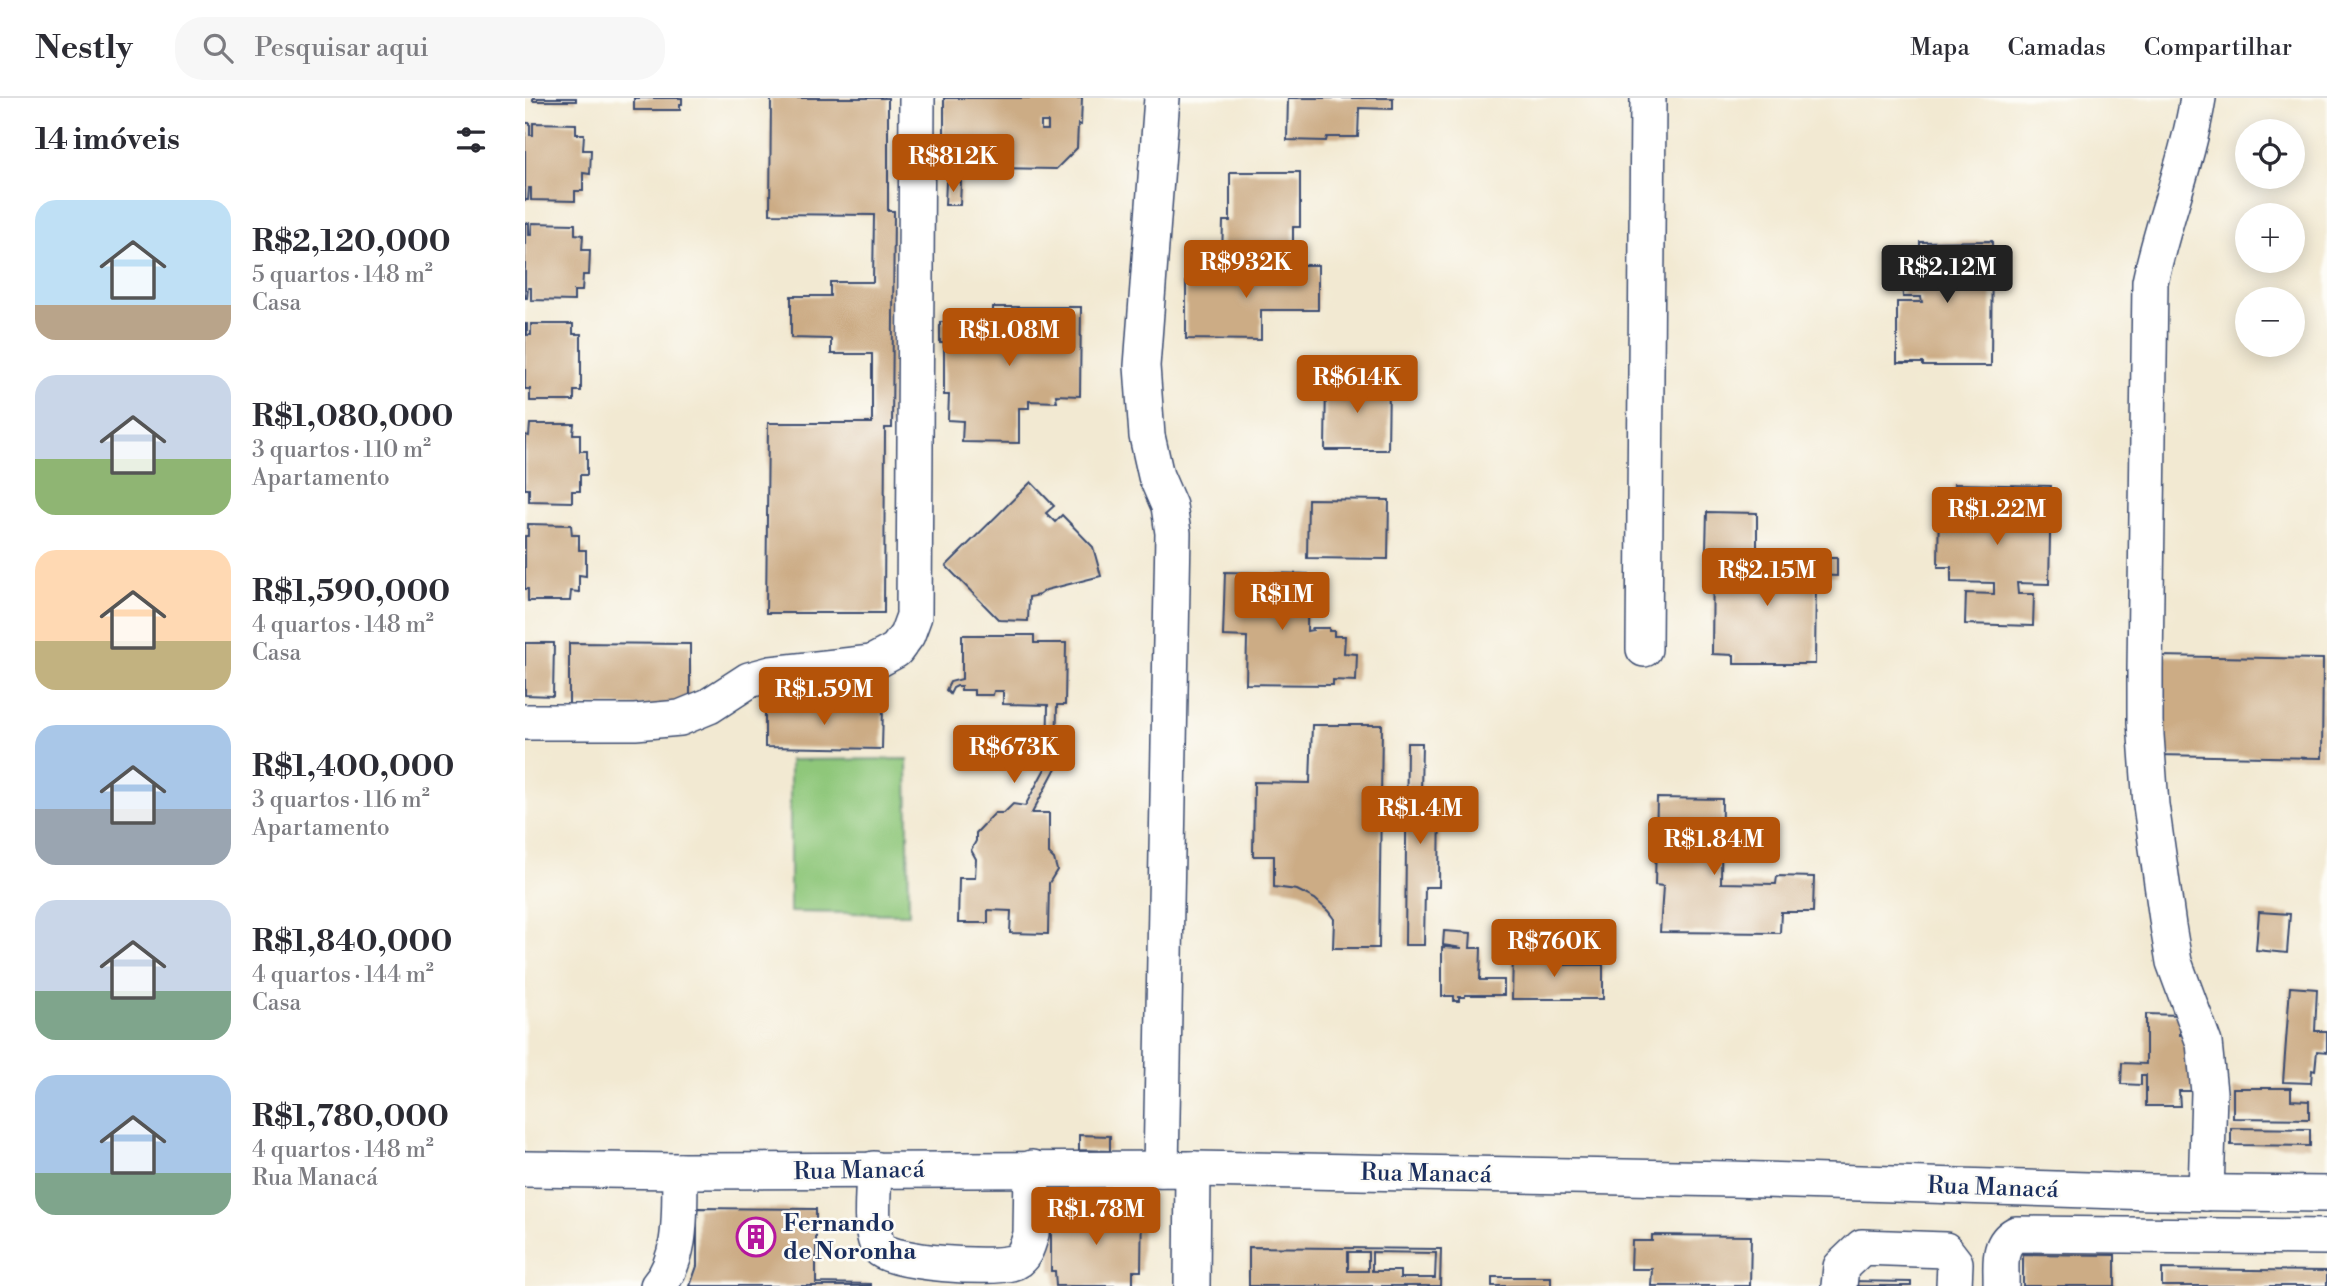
<!DOCTYPE html>
<html lang="pt">
<meta charset="utf-8">
<style>
:root{--surface:#fff;--page:#f7f7f7;--text:#2b2b33;--muted:#7c7c81;--line:#e1e1e2;--accent:#b45309}
body{margin:0;font-family:"Libre Bodoni",serif;background:var(--page);color:var(--text);height:100vh;display:flex;flex-direction:column;font-size:26px;white-space:nowrap}
*{box-sizing:border-box;margin:0}
p{font-size:23px;color:var(--muted)}
.icon{flex:none;width:38px;height:38px;fill:none;stroke:currentColor;stroke-width:2;stroke-linecap:round;stroke-linejoin:round}
.map{position:relative;flex:1;overflow:hidden}
.side{display:flex;flex-direction:column;background:var(--surface);width:525px}
.side>*{flex:none}
.buttons{position:absolute;left:1710px;top:21px;display:grid;gap:14px}
.buttons a{display:grid;place-items:center;width:70px;height:70px;border-radius:50%;background:var(--surface);box-shadow:0 4px 18px #0003;font-size:35px}
.price{position:absolute;translate:-50% -60px;padding:0 16px;border-radius:7px;background:var(--accent);color:#fff;font-size:23px;line-height:46px;filter:drop-shadow(0 2px 4px #0008)}
.price::after{content:'';position:absolute;left:50%;top:42px;width:21px;height:16px;margin-left:-10px;background:inherit;clip-path:polygon(0 0,100% 0,50% 100%)}
.price.selected{background:#222;color:#fff}
ul{padding:0;list-style:none}
li{display:flex;align-items:center;gap:21px;height:175px;padding:0 35px}
li span{display:grid;place-items:center;flex:none;width:196px;height:140px;border-radius:21px;color:#555}
li>.icon{margin-inline-start:auto}
span .icon{width:84px;height:84px;fill:#fffc;stroke-width:1}
li b{font-size:30px}
h2{display:flex;justify-content:space-between;align-items:center;height:84px;padding:0 35px;font-size:30px}
header{display:flex;align-items:center;gap:42px;box-sizing:border-box;height:98px;padding:0 35px;background:var(--surface);border-bottom:2px solid var(--line)}
header strong{font-size:33px}
nav{display:flex;gap:38px;margin-inline-start:auto;font-size:24px}
.search{width:490px;height:63px;background:var(--page);display:flex;align-items:center;gap:18px;box-sizing:border-box;padding:0 24px;border-radius:28px;color:var(--muted);font-size:26px}
main{display:flex;flex:1;min-height:0}
.map>svg:first-child{display:block}
.green{fill:#8fc77a;stroke:#557b6c;stroke-width:2}
.building{fill:#ccac85;fill-rule:evenodd}
.lines{fill:none;stroke-linecap:round;stroke-linejoin:round}
.minor-casing{stroke:#3b4b6f;stroke-width:38}
.minor{stroke:#fff;stroke-width:35}
.labels{text-anchor:middle;stroke-width:5;stroke-linejoin:round;paint-order:stroke}
.street-label{font-size:24px;fill:#1b2f5e;stroke:#fdfcf7}
.poi-label{font-size:24px;font-weight:bold;fill:#1b2f5e;stroke:#fdfcf7;text-anchor:start}
</style>
<header>
<strong>Nestly</strong>
<div class="search"><svg class="icon" aria-label="search" viewBox="0 0 24 24"><circle cx="10" cy="10" r="6"/><path d="M15 15l6 6"/></svg>Pesquisar aqui</div>
<nav><a>Mapa</a><a>Camadas</a><a>Compartilhar</a></nav>
</header>
<main>
<section class="side">
<h2>14 imóveis<svg class="icon" aria-label="filters" viewBox="0 0 24 24"><path d="M4 7h16M4 17h16"/><circle cx="9" cy="7" r="2"/><circle cx="15" cy="17" r="2"/></svg></h2>
<ul>
<li><span style="background:linear-gradient(#bfe0f5 75%,#b9a48a 0)"><svg class="icon" aria-label="home" viewBox="0 0 24 24"><path d="M3 11l9-7 9 7M6 9v11h12V9"/></svg></span><div><b>R$2,120,000</b><p>5 quartos · 148 m²</p><p>Casa</p></div></li>
<li><span style="background:linear-gradient(#c9d6e8 60%,#8fb573 0)"><svg class="icon" aria-label="home" viewBox="0 0 24 24"><path d="M3 11l9-7 9 7M6 9v11h12V9"/></svg></span><div><b>R$1,080,000</b><p>3 quartos · 110 m²</p><p>Apartamento</p></div></li>
<li><span style="background:linear-gradient(#ffd9b3 65%,#c2b280 0)"><svg class="icon" aria-label="home" viewBox="0 0 24 24"><path d="M3 11l9-7 9 7M6 9v11h12V9"/></svg></span><div><b>R$1,590,000</b><p>4 quartos · 148 m²</p><p>Casa</p></div></li>
<li><span style="background:linear-gradient(#a9c7e8 60%,#9aa5b1 0)"><svg class="icon" aria-label="home" viewBox="0 0 24 24"><path d="M3 11l9-7 9 7M6 9v11h12V9"/></svg></span><div><b>R$1,400,000</b><p>3 quartos · 116 m²</p><p>Apartamento</p></div></li>
<li><span style="background:linear-gradient(#c9d6e8 65%,#7fa58c 0)"><svg class="icon" aria-label="home" viewBox="0 0 24 24"><path d="M3 11l9-7 9 7M6 9v11h12V9"/></svg></span><div><b>R$1,840,000</b><p>4 quartos · 144 m²</p><p>Casa</p></div></li>
<li><span style="background:linear-gradient(#a9c7e8 70%,#7fa58c 0)"><svg class="icon" aria-label="home" viewBox="0 0 24 24"><path d="M3 11l9-7 9 7M6 9v11h12V9"/></svg></span><div><b>R$1,780,000</b><p>4 quartos · 148 m²</p><p>Rua Manacá</p></div></li>
</ul>
</section>
<div class="map">
<svg width="1802" height="1188" viewBox="0 0 1802 1188">
<rect width="100%" height="100%" fill="#fdfcf7"/>
<filter id="ink" filterUnits="userSpaceOnUse"><feTurbulence type="fractalNoise" baseFrequency=".0143" numOctaves="2"/><feDisplacementMap in="SourceGraphic" scale="14" xChannelSelector="R" yChannelSelector="G"/><feConvolveMatrix kernelMatrix="1 2 1 2 8 2 1 2 1" color-interpolation-filters="sRGB"/></filter>
<filter id="wash" filterUnits="userSpaceOnUse"><feTurbulence type="fractalNoise" baseFrequency=".00686" numOctaves="4" result="noise"/><feDisplacementMap in="SourceGraphic" scale="28" xChannelSelector="R" yChannelSelector="G"/><feGaussianBlur stdDeviation="1.57" result="paint"/><feColorMatrix in="noise" values="0 0 0 0 0 0 0 0 0 0 0 0 0 0 0 0 0 1.4 0 .05"/><feComposite in="paint" operator="in"/></filter>
<g filter="url(#wash)">
<rect width="100%" height="100%" fill="#f2e9d2"/>
<polygon class="green" points="382,661 384,816 265,814 265,662"/>
<g id="blocks">
<g class="building">
<rect x="8" y="0" width="43" height="3"/>
<polygon points="109,0 157,0 157,6 155,6 155,12 109,12"/>
<polygon points="246,0 363,0 363,113 369,113 367,330 360,330 359,515 241,515 243,325 347,325 347,256 306,256 306,241 266,240 266,198 305,198 305,184 348,184 349,117 245,116"/>
<path d="M 419,0 L 557,0 L 556,27 L 553,26 L 552,50 L 531,71 L 462,70 L 462,42 L 419,41 ZM 516,24 L 523,24 L 523,32 L 516,32 Z"/>
<polygon points="763,0 868,0 868,11 834,10 833,39 802,39 801,43 762,42"/>
<polygon points="0,25 5,25 5,37 8,37 8,25 51,26 51,36 59,36 58,52 66,52 65,76 58,75 58,93 50,93 50,103 6,102 6,90 4,90 3,102 0,102"/>
<polygon points="705,74 775,74 775,129 768,129 768,159 697,159 698,123 705,123"/>
<polygon points="421,84 436,84 435,107 420,107"/>
<polygon points="0,125 4,125 4,137 6,137 7,125 50,126 50,136 58,137 57,152 65,152 64,177 58,177 57,193 49,193 49,203 6,202 6,190 3,190 2,200 0,200"/>
<polygon points="1467,143 1466,268 1398,268 1398,265 1372,265 1372,204 1397,204 1396,199 1378,199 1377,152 1395,152 1395,144"/>
<polygon points="730,167 793,167 793,212 736,212 736,242 661,241 661,176 730,176"/>
<polygon points="468,209 556,209 555,298 531,297 532,304 504,303 504,310 494,310 494,345 437,344 438,323 423,322 424,297 419,297 419,245 415,245 415,224 454,224 455,229 468,229"/>
<polygon points="0,226 2,226 2,237 6,237 6,226 48,226 48,236 56,236 56,293 49,293 49,303 5,303 5,291 0,291"/>
<polygon points="801,282 864,283 863,352 800,352"/>
<polygon points="5,326 49,326 48,336 55,336 55,353 62,353 62,377 55,377 55,393 47,393 47,404 4,403 4,391 0,391 0,337 4,338"/>
<polygon points="506,384 529,408 521,415 530,424 537,417 568,449 576,478 521,492 514,497 504,499 503,523 474,522 421,468"/>
<polygon points="1429,386 1526,388 1524,486 1492,485 1493,496 1509,496 1508,528 1440,526 1441,495 1469,496 1469,485 1426,484 1426,469 1413,469 1414,401 1428,401"/>
<polygon points="783,401 864,402 863,461 782,460"/>
<polygon points="1182,414 1232,415 1232,453 1181,452"/>
<polygon points="3,426 46,427 47,437 54,437 54,452 61,452 61,478 54,477 54,494 46,493 45,503 3,503 3,491 0,491 0,438 3,438"/>
<polygon points="1188,459 1312,460 1312,478 1291,477 1290,566 1209,566 1209,557 1187,556"/>
<polygon points="700,474 783,476 782,533 788,532 787,530 804,530 804,533 809,533 809,538 820,538 819,555 832,556 831,583 808,582 808,587 721,586 722,539 698,538"/>
<polygon points="437,537 509,537 509,545 541,545 540,607 532,607 531,670 507,715 524,715 524,756 529,761 532,772 524,785 523,836 485,835 486,813 463,812 463,825 433,825 434,780 450,780 451,761 446,752 451,743 451,735 470,715 479,715 488,706 500,708 522,667 523,607 478,606 478,593 469,593 468,597 449,597 449,592 436,592 436,588 432,588 428,590 425,596 421,592 425,584 437,581"/>
<polygon points="0,545 29,545 28,598 0,597"/>
<polygon points="44,545 165,546 165,609 44,607"/>
<polygon points="1634,558 1798,561 1797,660 1633,657"/>
<polygon points="240,609 358,609 357,651 240,649"/>
<polygon points="787,627 857,627 854,850 808,850 809,821 803,813 790,801 772,792 749,789 749,758 728,758 729,684 785,685"/>
<polygon points="882,645 897,645 896,696 915,696 914,789 900,789 899,847 880,847"/>
<polygon points="1132,700 1197,701 1196,785 1251,786 1252,778 1289,779 1288,814 1256,814 1255,835 1135,834 1138,788 1130,787"/>
<polygon points="1734,814 1765,816 1762,855 1731,852"/>
<polygon points="919,833 946,835 945,850 956,850 955,882 979,882 979,897 940,897 940,899 934,899 934,903 929,903 929,898 917,898 917,849 937,850 918,847"/>
<polygon points="988,855 1032,855 1032,867 1078,867 1078,901 987,901"/>
<polygon points="1765,889 1792,891 1790,933 1802,933 1802,954 1792,953 1790,973 1787,972 1786,985 1758,984"/>
<polygon points="1621,916 1655,917 1655,937 1669,937 1669,993 1654,993 1655,1008 1621,1008 1621,977 1616,977 1616,987 1596,986 1597,965 1621,966"/>
<polygon points="1708,990 1766,990 1766,1002 1784,1003 1784,1021 1708,1020"/>
<polygon points="1706,1030 1785,1031 1785,1048 1706,1047"/>
<polygon points="554,1037 585,1038 585,1053 554,1052"/>
<polygon points="602,1106 617,1106 616,1173 608,1173 608,1188 531,1188 530,1173 526,1173 526,1113 603,1113"/>
<polygon points="172,1110 291,1111 291,1185 346,1186 346,1188 165,1188 172,1168"/>
<polygon points="1127,1137 1226,1138 1225,1188 1126,1188 1127,1171 1106,1171 1107,1143 1127,1143"/>
<path d="M 724,1149 L 916,1151 L 915,1188 L 724,1188 ZM 823,1154 L 843,1154 L 843,1173 L 823,1173 ZM 847,1154 L 911,1155 L 910,1180 L 875,1180 L 875,1173 L 847,1173 Z"/>
<polygon points="1498,1156 1590,1157 1590,1188 1498,1188"/>
<polygon points="1637,1171 1802,1173 1802,1188 1637,1188"/>
<rect x="967" y="1179" width="59" height="9"/>
<polygon points="1325,1183 1386,1184 1386,1188 1325,1188"/>
</g>
</g>
</g>
<g filter="url(#ink)">
<use href="#blocks" fill-opacity="0" stroke="#3b4b6f" stroke-width="2"/>
<g class="lines">
<defs>
<g id="minor">
<path d="M 1673,0 C 1663,63 1638,122 1625,184 L 1620,572 L 1620,624 L 1626,707 L 1643,828 L 1649,864 L 1679,945 L 1684,994 L 1681,1095"/>
<polyline points="1119,551 1123,0"/>
<polyline points="0,624 110,624 155,620 184,608 224,582 246,576 347,565 371,552 382,537 389,518 392,0"/>
<polyline points="0,1071 155,1073 668,1071 1206,1081 1627,1094 1802,1096"/>
<path d="M 349,1071 C 349,1091 343,1136 355,1151 C 368,1165 467,1171 486,1165 C 499,1162 503,1147 506,1136 L 507,1070"/>
<polyline points="636,1071 648,435 644,408 631,378 622,338 617,268 637,0"/>
<path d="M 133,1188 C 159,1158 154,1111 155,1073"/>
<polyline points="667,1188 668,1071"/>
<polyline points="1314,1188 1316,1169 1337,1149 1420,1152 1430,1165 1429,1188"/>
<path d="M 1476,1188 C 1477,1168 1471,1147 1491,1136 L 1802,1139"/>
</g>
</defs>
<use href="#minor" class="minor-casing"/>
<use href="#minor" class="minor"/>
</g>
</g>
<defs>
<symbol id="building-ring" viewBox="-11 -11 22 22"><circle r="9.5" fill="#fdfcf7" stroke="#b5179e" stroke-width="1.5"/><path d="M-4-6H4V6H1V3H-1V6H-4ZM-2.5-4.3h1.7v1.8h-1.7ZM.8-4.3h1.7v1.8H.8ZM-2.5-1h1.7V.8h-1.7ZM.8-1h1.7V.8H.8Z" fill="#b5179e"/></symbol>
</defs>
<g fill-rule="evenodd">
<use href="#building-ring" x="209" y="1117" width="44" height="44"/>
</g>
<g class="labels">
<g class="street-label">
<text transform="translate(334 1072) rotate(-1)" y="8">Rua Manacá</text>
<text transform="translate(901 1075) rotate(1)" y="8">Rua Manacá</text>
<text transform="translate(1468 1089) rotate(2)" y="8">Rua Manacá</text>
</g>
<g class="poi-label">
<text x="258" y="1133">Fernando<tspan x="258" dy="28">de Noronha</tspan></text>
</g>
</g>
</svg>
<div class="buttons">
<a><svg class="icon" aria-label="locate" viewBox="0 0 24 24"><circle cx="12" cy="12" r="6"/><path d="M12 2v4M12 18v4M2 12h4M18 12h4"/></svg></a>
<a>+</a>
<a>−</a>
</div>
<b class="price" style="left:428px;top:96px">R$812K</b>
<b class="price" style="left:721px;top:202px">R$932K</b>
<b class="price selected" style="left:1422px;top:207px">R$2.12M</b>
<b class="price" style="left:484px;top:270px">R$1.08M</b>
<b class="price" style="left:832px;top:317px">R$614K</b>
<b class="price" style="left:1472px;top:449px">R$1.22M</b>
<b class="price" style="left:1242px;top:510px">R$2.15M</b>
<b class="price" style="left:757px;top:534px">R$1M</b>
<b class="price" style="left:299px;top:629px">R$1.59M</b>
<b class="price" style="left:489px;top:687px">R$673K</b>
<b class="price" style="left:895px;top:748px">R$1.4M</b>
<b class="price" style="left:1189px;top:779px">R$1.84M</b>
<b class="price" style="left:1029px;top:881px">R$760K</b>
<b class="price" style="left:571px;top:1149px">R$1.78M</b>
</div>
</main>
